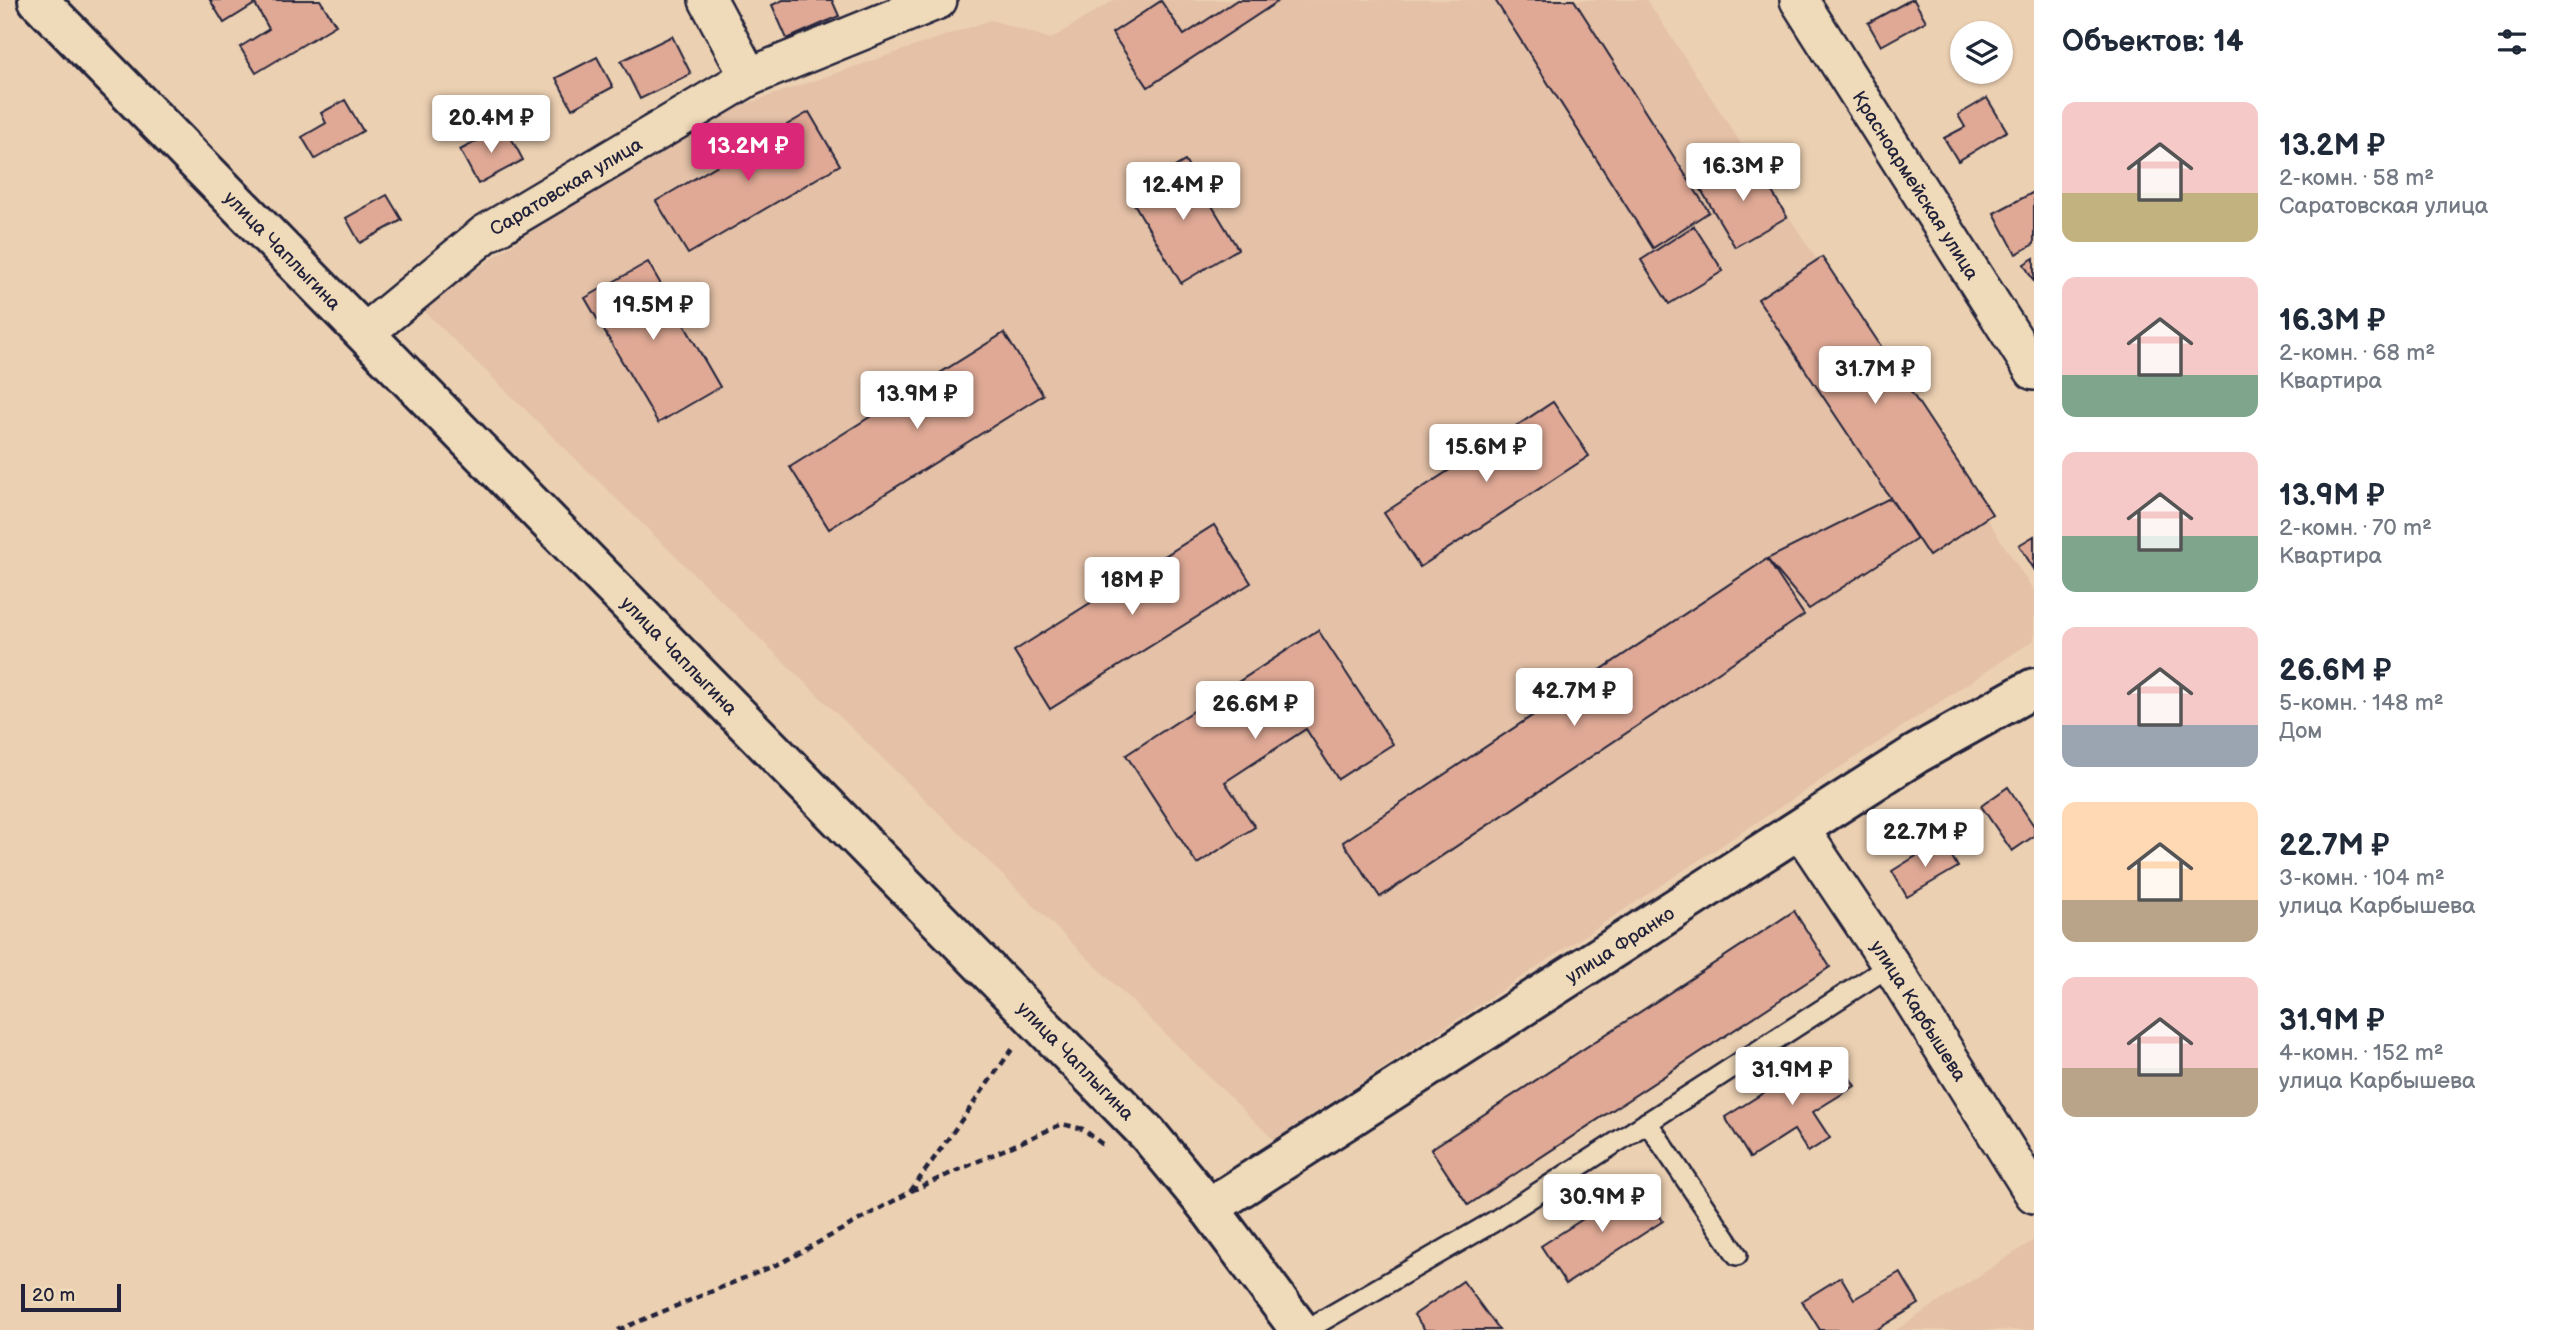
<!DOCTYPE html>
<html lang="ru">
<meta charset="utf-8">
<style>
:root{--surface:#fff;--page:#f6f6f7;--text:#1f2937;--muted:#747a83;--accent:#db2777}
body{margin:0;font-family:"Balsamiq Sans",sans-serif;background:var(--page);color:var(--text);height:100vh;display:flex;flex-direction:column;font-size:26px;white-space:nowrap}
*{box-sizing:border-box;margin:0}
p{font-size:23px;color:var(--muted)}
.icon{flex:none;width:38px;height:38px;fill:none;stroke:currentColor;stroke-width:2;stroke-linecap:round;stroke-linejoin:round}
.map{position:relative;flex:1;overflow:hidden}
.panel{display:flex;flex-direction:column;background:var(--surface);width:525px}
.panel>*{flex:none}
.buttons{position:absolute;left:1950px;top:21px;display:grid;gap:14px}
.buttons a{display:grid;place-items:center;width:63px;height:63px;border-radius:50%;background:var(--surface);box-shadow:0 2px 5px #0004;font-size:35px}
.scale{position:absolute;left:21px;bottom:18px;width:100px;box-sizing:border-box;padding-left:7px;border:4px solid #22223b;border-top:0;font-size:19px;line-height:24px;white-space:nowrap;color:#22223b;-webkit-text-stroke:5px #efdab9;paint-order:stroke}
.price{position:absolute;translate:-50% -60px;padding:0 16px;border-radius:7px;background:#fff;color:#222;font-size:23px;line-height:46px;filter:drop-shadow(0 2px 4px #0008)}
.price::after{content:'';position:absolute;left:50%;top:42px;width:21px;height:16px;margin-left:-10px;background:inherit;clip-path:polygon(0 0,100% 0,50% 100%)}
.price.selected{background:var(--accent);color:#fff}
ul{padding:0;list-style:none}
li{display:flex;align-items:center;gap:21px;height:175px;padding:0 28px}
li span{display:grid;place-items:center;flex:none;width:196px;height:140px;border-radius:14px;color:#555}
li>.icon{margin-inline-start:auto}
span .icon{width:84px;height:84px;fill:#fffc;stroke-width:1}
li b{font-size:30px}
h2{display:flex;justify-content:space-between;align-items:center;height:84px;padding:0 28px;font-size:30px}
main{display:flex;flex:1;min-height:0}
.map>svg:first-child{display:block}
.built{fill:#e4c1a7}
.building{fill:#dfa995;stroke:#22223b;stroke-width:2}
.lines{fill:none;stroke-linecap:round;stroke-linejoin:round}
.service-casing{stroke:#22223b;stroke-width:24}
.minor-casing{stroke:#22223b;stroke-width:42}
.tertiary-casing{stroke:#22223b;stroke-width:44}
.secondary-casing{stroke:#22223b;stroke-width:44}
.path{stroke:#22223b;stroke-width:4.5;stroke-dasharray:7 5;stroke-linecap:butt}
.service{stroke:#efdab9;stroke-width:19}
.minor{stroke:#efdab9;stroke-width:37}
.tertiary{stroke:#efdab9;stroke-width:38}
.secondary{stroke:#efdab9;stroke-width:38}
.labels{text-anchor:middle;stroke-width:5;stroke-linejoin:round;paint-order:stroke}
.street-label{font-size:19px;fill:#22223b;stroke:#efdab9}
</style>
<main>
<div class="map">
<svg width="2034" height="1330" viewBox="0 0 2034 1330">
<rect width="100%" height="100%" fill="#ecd0b2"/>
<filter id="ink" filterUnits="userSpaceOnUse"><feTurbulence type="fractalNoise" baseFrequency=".0143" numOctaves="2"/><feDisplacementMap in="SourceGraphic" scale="14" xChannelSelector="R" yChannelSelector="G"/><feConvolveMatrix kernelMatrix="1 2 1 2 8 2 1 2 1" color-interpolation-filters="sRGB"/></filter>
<g filter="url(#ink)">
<g class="built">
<polygon points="1114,0 1647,0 2034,591 2034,640 1274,1140 421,308 685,125 991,20 1051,39"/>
<polygon points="2034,1240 2034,1330 1896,1330"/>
</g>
<g class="building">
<polygon points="210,0 320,0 336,25 256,73 240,47 269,29 255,4 224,23"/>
<polygon points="783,0 832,0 839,16 787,39 772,5"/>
<polygon points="1237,0 1280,0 1148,87 1112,33 1161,1 1184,35"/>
<polygon points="1495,0 1574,0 1709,212 1653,248"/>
<polygon points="1910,0 1914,0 1926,21 1881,46 1868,23"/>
<polygon points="672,36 691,74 640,99 621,61"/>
<polygon points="597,57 613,87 572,109 556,78"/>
<polygon points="1987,98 2007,131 1958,161 1944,138 1965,127 1958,115"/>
<polygon points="345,100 363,131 315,159 302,137 326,123 321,113"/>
<polygon points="809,112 840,165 688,254 656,201"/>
<polygon points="505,126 523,160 478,184 460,150"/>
<polygon points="1752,158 1787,217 1735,247 1700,188"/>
<polygon points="1185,161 1238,249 1181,283 1129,195"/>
<polygon points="2034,192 2034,244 2016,254 1994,213"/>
<polygon points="387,195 402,220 360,243 346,218"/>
<polygon points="1694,226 1723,271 1669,304 1641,260"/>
<polygon points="1822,257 1992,514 1929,556 1758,299"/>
<polygon points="2034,258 2034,282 2024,264"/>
<polygon points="648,262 720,387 658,423 585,298"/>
<polygon points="1004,333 1043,395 829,529 790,467"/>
<polygon points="1553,402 1589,456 1420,567 1384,513"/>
<polygon points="1890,498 1917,539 1809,609 1767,559"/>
<polygon points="1214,525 1251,583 1050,709 1014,651"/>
<polygon points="2034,536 2034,569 2019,545"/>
<polygon points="1767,559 1804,615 1380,897 1343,842"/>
<polygon points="1318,630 1393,744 1338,779 1306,729 1225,782 1255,827 1197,864 1126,755"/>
<polygon points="2008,787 2034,826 2034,836 2012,851 1981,806"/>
<polygon points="1942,840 1958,867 1907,897 1892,871"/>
<polygon points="1794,911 1830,967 1468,1205 1431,1149"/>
<polygon points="1832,1050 1855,1086 1813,1112 1830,1138 1808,1152 1794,1130 1750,1158 1725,1117"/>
<polygon points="1639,1183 1663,1221 1566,1284 1541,1246"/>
<polygon points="1900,1272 1919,1304 1876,1330 1820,1330 1802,1301 1841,1277 1854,1299"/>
<polygon points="1463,1281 1499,1330 1425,1330 1414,1315"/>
</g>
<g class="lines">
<defs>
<g id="service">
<polyline points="1647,1122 1737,1255"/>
<polyline points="1306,1330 1493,1222 1891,965"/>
</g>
<g id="minor">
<polyline points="708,0 749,77"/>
<path id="s1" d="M 1799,0 L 2034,371"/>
<path id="s2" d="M 366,332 L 485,234 L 749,77 L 938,0"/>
<path id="s3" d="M 1800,829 L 1891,965 L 2034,1194"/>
</g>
<g id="tertiary">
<path id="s4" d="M 1209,1208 L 1916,754 L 2034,688"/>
</g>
<g id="secondary">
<path id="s5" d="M 38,0 L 1148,1134 L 1209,1208 L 1300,1330"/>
</g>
</defs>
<use href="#service" class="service-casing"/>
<use href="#minor" class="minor-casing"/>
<use href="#tertiary" class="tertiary-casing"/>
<use href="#secondary" class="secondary-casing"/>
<g class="path">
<polyline points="911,1191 1062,1124 1083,1129 1102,1144 1106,1143"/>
<polyline points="618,1330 783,1262 910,1192 1013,1048"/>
</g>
<use href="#service" class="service"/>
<use href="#minor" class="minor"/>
<use href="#tertiary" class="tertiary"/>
<use href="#secondary" class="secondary"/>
</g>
</g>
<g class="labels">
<g class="street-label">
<text dy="7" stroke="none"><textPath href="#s2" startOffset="248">Саратовская улица</textPath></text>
<text dy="7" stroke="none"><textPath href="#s1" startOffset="219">Красноармейская улица</textPath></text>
<text dy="7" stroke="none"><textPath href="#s5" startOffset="350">улица Чаплыгина</textPath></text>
<text dy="7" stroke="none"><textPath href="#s5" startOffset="917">улица Чаплыгина</textPath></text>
<text dy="7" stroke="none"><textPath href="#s4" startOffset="488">улица Франко</textPath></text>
<text dy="7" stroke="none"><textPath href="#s3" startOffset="217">улица Карбышева</textPath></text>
<text dy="7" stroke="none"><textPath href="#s5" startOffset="1484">улица Чаплыгина</textPath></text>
</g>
</g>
</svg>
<div class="buttons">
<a><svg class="icon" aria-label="layers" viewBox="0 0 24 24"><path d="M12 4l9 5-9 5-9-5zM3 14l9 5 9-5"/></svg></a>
</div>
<div class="scale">20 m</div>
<b class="price" style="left:491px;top:155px">20.4M ₽</b>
<b class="price selected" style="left:748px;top:183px">13.2M ₽</b>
<b class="price" style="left:1743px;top:203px">16.3M ₽</b>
<b class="price" style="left:1183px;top:222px">12.4M ₽</b>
<b class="price" style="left:653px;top:342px">19.5M ₽</b>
<b class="price" style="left:1875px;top:406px">31.7M ₽</b>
<b class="price" style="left:917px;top:431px">13.9M ₽</b>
<b class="price" style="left:1486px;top:484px">15.6M ₽</b>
<b class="price" style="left:1132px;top:617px">18M ₽</b>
<b class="price" style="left:1574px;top:728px">42.7M ₽</b>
<b class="price" style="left:1255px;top:741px">26.6M ₽</b>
<b class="price" style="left:1925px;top:869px">22.7M ₽</b>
<b class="price" style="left:1792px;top:1107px">31.9M ₽</b>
<b class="price" style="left:1602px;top:1234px">30.9M ₽</b>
</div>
<section class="panel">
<h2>Объектов: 14<svg class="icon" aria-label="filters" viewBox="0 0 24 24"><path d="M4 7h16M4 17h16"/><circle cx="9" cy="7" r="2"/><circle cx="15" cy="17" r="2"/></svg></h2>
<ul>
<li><span style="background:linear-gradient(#f6c9c9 65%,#c2b280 0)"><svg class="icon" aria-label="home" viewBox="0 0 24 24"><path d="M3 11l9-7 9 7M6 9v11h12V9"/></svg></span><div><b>13.2M ₽</b><p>2-комн. · 58 m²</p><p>Саратовская улица</p></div></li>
<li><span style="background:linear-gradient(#f6c9c9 70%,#7fa58c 0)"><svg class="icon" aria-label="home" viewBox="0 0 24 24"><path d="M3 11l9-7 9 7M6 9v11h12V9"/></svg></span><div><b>16.3M ₽</b><p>2-комн. · 68 m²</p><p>Квартира</p></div></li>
<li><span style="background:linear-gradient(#f6c9c9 60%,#7fa58c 0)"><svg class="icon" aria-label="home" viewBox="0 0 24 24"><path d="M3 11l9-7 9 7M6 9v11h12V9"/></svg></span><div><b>13.9M ₽</b><p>2-комн. · 70 m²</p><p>Квартира</p></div></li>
<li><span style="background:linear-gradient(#f6c9c9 70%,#9aa5b1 0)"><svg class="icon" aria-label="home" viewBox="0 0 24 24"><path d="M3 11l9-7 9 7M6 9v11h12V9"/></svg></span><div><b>26.6M ₽</b><p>5-комн. · 148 m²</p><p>Дом</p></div></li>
<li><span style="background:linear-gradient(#ffd9b3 70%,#b9a48a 0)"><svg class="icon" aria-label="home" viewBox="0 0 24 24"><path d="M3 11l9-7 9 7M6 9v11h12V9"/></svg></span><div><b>22.7M ₽</b><p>3-комн. · 104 m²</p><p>улица Карбышева</p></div></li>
<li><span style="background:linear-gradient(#f6c9c9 65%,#b9a48a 0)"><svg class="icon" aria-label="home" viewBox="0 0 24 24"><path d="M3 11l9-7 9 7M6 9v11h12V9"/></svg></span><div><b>31.9M ₽</b><p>4-комн. · 152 m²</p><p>улица Карбышева</p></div></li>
</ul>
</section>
</main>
